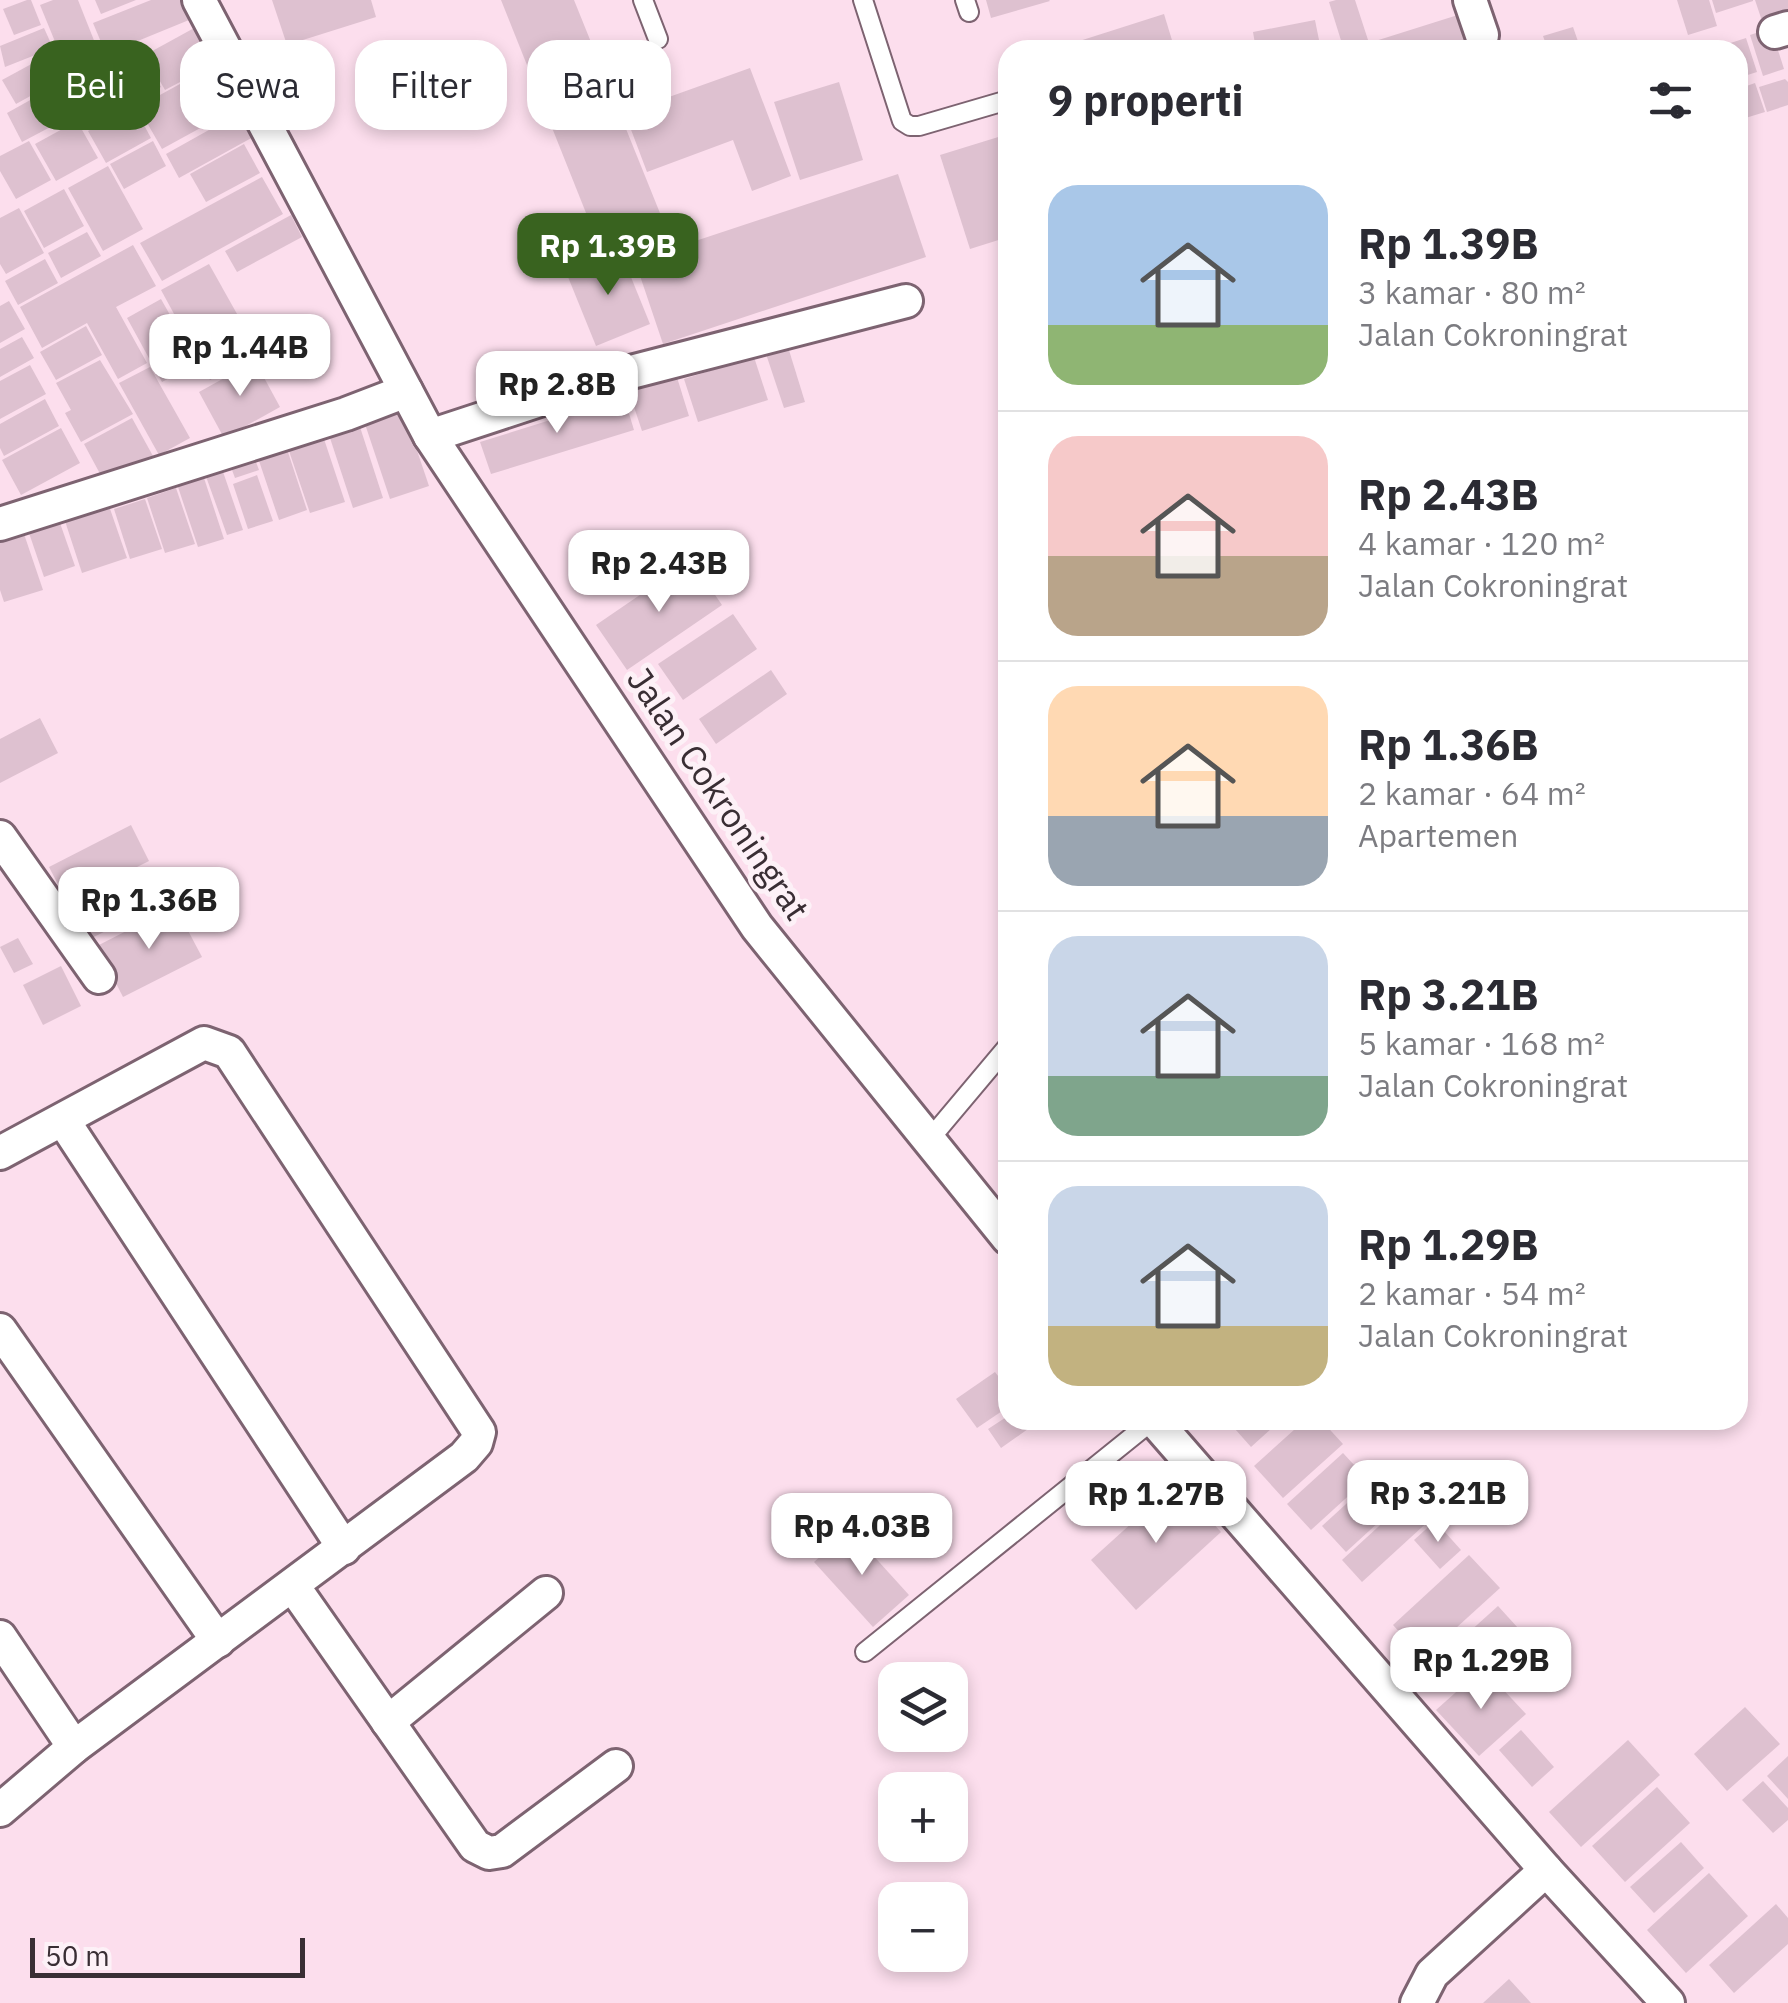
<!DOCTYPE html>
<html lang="id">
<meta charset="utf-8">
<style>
:root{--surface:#fff;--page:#f7f7f7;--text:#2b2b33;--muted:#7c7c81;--line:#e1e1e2;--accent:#39631f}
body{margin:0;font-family:"IBM Plex Sans",sans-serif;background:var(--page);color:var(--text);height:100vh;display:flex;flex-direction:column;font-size:38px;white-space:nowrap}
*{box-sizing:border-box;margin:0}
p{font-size:32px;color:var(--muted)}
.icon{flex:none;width:55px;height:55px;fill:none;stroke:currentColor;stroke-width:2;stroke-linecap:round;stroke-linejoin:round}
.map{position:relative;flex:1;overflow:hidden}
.panel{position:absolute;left:998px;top:40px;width:750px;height:1390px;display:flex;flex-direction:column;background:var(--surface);border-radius:30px;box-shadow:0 5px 15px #0003}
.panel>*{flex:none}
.guide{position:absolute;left:30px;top:40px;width:818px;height:90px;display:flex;gap:20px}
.fabs{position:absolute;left:878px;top:1662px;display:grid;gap:20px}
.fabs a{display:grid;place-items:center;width:90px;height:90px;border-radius:20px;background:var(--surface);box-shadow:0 5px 15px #0003;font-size:50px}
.scale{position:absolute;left:30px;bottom:25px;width:275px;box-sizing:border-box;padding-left:10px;border:5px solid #392e34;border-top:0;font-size:28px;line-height:35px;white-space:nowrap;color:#392e34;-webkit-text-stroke:8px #fdf1f7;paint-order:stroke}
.price{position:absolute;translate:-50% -85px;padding:0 22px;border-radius:20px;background:#fff;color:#222;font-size:32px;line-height:65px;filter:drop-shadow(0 2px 5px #0008)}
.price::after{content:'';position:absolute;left:50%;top:60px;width:30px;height:22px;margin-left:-15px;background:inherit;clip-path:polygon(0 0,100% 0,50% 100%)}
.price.current{background:var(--accent);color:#fff}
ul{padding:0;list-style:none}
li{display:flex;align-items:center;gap:30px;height:250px;padding:0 50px}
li+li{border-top:2px solid var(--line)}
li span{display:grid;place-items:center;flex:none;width:280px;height:200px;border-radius:30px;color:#555}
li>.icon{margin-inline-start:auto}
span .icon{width:120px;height:120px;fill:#fffc;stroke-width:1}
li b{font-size:42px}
h2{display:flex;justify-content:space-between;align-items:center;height:120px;padding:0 50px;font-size:42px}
.pill{padding:0 35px;border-radius:30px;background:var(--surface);box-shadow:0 5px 15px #0003;font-size:35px;line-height:90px}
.pill.current{background:var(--accent);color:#fff}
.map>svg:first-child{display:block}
.building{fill:#dec1d0}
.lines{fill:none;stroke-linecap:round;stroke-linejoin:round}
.lane-casing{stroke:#7d6371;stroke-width:22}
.street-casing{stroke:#7d6371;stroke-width:38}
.lane{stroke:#fff;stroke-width:18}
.street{stroke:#fff;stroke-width:32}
.labels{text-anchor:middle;stroke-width:10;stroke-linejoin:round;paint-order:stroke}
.street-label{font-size:35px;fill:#392e34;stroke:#fdf1f7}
</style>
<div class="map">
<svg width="1788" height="2003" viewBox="0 0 1788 2003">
<rect width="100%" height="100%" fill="#fcdeed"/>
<g class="building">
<polygon points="27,0 31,0 41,25 14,35 3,9"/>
<polygon points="53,0 78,0 99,53 65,66 40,5"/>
<polygon points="95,0 136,0 101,14"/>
<polygon points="151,0 181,0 189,20 106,54 93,23"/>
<polygon points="272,0 371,0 376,17 287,45"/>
<polygon points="501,0 574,0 666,228 602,253"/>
<polygon points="986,0 1049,0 1050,1 991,18"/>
<polygon points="1336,0 1355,0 1369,43 1461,14 1469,42 1445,50 1344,50 1329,2"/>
<polygon points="1677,0 1709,0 1717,26 1688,35"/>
<polygon points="1712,0 1753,0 1753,1 1716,13"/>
<polygon points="1755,0 1788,0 1788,16 1763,24"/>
<polygon points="1164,14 1175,50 1072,50 1070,44"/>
<polygon points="1315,20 1321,50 1256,50 1253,32"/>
<polygon points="196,27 216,63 165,90 145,55"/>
<polygon points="1573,27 1581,50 1548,50 1543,36"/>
<polygon points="44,28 53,48 5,67 0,46"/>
<polygon points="1771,28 1784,69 1763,76 1750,35"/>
<polygon points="1746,38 1757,72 1738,78 1738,50 1722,50 1721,46"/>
<polygon points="138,46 161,87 92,125 69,83"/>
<polygon points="48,55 61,79 16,104 2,80"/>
<polygon points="654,58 669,97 750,68 791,176 752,191 733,140 647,172 610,74"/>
<polygon points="211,67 235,109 162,149 138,107"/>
<polygon points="1785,79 1788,82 1788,105 1767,112 1759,87"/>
<polygon points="839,82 863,160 800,180 774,102"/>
<polygon points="1755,83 1765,112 1739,120 1738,89"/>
<polygon points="59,84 75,114 22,142 7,113"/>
<polygon points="133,105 151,138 106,163 88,131"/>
<polygon points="241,112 255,136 179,178 166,154"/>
<polygon points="77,121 98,158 56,181 35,144"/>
<polygon points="1008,134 1008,237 970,249 940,155"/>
<polygon points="29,141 51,180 16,199 0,171 0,156"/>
<polygon points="153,141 166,166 124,189 110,164"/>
<polygon points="244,144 260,173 206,202 190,174"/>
<polygon points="108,166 143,229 103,251 68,188"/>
<polygon points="898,174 926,257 663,344 635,261"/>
<polygon points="262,177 283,214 162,281 140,243"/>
<polygon points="64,189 84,226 44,248 24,211"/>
<polygon points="19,208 44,253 6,274 0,264 0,218"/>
<polygon points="291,215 302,237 237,272 225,251"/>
<polygon points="87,232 101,256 61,278 48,253"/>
<polygon points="133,245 156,286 116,307 147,363 118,379 87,323 42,348 20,307"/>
<polygon points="620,250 650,324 596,346 566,272"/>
<polygon points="45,259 58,283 18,305 5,281"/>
<polygon points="209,264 259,353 210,380 161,290"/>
<polygon points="161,299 197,363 162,382 127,318"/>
<polygon points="9,301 25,329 0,343 0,306"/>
<polygon points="86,326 102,355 56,380 40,352"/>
<polygon points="22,337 34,358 0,377 0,349"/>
<polygon points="788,347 805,402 784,408 766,354"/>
<polygon points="754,357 768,400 698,422 684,379"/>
<polygon points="100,360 133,414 81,442 65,413 71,410 56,383"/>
<polygon points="255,361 280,407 224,438 199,392"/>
<polygon points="30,365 46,394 0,419 0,381"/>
<polygon points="150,367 190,438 159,455 119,383"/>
<polygon points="675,371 689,416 642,431 627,386"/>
<polygon points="624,397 634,430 491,474 480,442"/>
<polygon points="45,399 59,426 4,456 0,448 0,424"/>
<polygon points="404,412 429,486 390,499 365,424"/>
<polygon points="132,418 153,456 105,483 84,444"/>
<polygon points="360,427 383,498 353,508 330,438"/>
<polygon points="61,428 80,463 21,495 2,460"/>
<polygon points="323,436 345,502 310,513 288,448"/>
<polygon points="286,446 307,510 279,520 257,455"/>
<polygon points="253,454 259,470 235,478 229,462"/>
<polygon points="221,466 243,530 227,535 204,471"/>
<polygon points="203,475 224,539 198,547 177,484"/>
<polygon points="257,475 273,521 248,529 233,484"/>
<polygon points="176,488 195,544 165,553 147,498"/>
<polygon points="145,499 162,549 130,559 114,509"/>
<polygon points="108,503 127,558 82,573 64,518"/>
<polygon points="60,523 75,566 44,577 29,533"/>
<polygon points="23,531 43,590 4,602 0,590 0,539"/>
<polygon points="691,560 722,605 627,670 596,625"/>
<polygon points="733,614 757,649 683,700 658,664"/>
<polygon points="771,670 787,694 716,744 699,719"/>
<polygon points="40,718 58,753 0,783 0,739"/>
<polygon points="131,825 149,861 67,902 49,867"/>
<polygon points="148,871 164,901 90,939 75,909"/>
<polygon points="175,906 202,957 123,997 97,946"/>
<polygon points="18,938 33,964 14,973 0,947"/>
<polygon points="61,966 81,1006 43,1025 23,985"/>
<polygon points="995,1372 1008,1389 1008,1407 977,1428 956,1399"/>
<polygon points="1008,1416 1008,1420 1032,1420 1035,1424 1001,1448 988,1429"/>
<polygon points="1227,1420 1281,1420 1251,1447"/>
<polygon points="1305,1420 1321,1420 1343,1444 1283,1498 1254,1466"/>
<polygon points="1343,1453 1367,1479 1311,1530 1287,1504"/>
<polygon points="1380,1473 1404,1499 1346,1552 1322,1526"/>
<polygon points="1176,1483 1221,1532 1136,1610 1091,1560"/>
<polygon points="1413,1495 1433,1517 1362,1582 1342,1560"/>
<polygon points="1435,1521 1461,1550 1440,1569 1414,1540"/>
<polygon points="850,1530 909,1595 873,1627 814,1562"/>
<polygon points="1469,1555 1500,1588 1423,1658 1393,1625"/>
<polygon points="1498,1606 1518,1628 1447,1692 1427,1670"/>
<polygon points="1483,1668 1526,1714 1479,1756 1436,1710"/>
<polygon points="1745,1707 1780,1744 1727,1791 1694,1754"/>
<polygon points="1521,1730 1554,1767 1532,1787 1499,1750"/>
<polygon points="1628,1740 1660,1775 1581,1847 1549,1812"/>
<polygon points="1788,1756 1788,1799 1767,1776"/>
<polygon points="1763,1781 1788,1808 1788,1820 1773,1833 1742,1800"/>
<polygon points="1657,1787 1690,1823 1625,1882 1592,1846"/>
<polygon points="1681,1842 1704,1868 1654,1913 1630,1887"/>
<polygon points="1709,1873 1748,1916 1686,1973 1647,1930"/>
<polygon points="1776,1904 1788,1918 1788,1944 1734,1993 1709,1965"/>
<polygon points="1509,1979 1531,2003 1483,2003"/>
</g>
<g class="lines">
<defs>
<g id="lane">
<polyline points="643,0 658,39"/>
<polyline points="863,0 902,121 910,126 919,126 1008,100"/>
<polyline points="965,0 969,12"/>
<polyline points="929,1140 1008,1046"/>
<polyline points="865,1652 1153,1420"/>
</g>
<g id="street">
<polyline points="199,0 430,436 757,927 1008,1238"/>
<polyline points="1470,0 1482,35"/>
<polyline points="1775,32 1788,28"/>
<polyline points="430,436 600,380 906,301"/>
<polyline points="0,524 346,414 406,391"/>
<polyline points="0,837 99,977"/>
<polyline points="63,1120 344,1548"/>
<polyline points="0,1153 204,1043 229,1052 479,1432 476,1443 464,1457 74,1747 0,1810"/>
<polyline points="0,1330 218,1641"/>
<polyline points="1154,1420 1546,1870 1668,2003"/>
<polyline points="293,1586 475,1846 489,1853 502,1851 616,1766"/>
<polyline points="0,1637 74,1747"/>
<polyline points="388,1722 546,1593"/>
<polyline points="1417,2003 1432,1974 1546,1870"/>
</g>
</defs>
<use href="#lane" class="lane-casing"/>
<use href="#street" class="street-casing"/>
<use href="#lane" class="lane"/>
<use href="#street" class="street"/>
</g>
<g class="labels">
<g class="street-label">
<text transform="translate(718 794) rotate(56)" y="12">Jalan Cokroningrat</text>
</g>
</g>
</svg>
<div class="fabs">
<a><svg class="icon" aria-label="layers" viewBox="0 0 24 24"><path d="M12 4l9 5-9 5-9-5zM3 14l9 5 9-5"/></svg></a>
<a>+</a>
<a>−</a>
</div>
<div class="scale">50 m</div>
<b class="price current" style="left:608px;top:298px">Rp 1.39B</b>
<b class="price" style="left:240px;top:399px">Rp 1.44B</b>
<b class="price" style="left:557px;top:436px">Rp 2.8B</b>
<b class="price" style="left:659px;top:615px">Rp 2.43B</b>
<b class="price" style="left:149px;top:952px">Rp 1.36B</b>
<b class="price" style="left:1438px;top:1545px">Rp 3.21B</b>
<b class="price" style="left:1156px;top:1546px">Rp 1.27B</b>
<b class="price" style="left:862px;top:1578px">Rp 4.03B</b>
<b class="price" style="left:1481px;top:1712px">Rp 1.29B</b>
<div class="guide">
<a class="pill current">Beli</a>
<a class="pill">Sewa</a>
<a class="pill">Filter</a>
<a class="pill">Baru</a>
</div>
<section class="panel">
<h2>9 properti<svg class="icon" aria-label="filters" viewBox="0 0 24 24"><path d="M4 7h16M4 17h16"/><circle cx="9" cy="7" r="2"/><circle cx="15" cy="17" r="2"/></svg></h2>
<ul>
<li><span style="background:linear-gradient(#a9c7e8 70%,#8fb573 0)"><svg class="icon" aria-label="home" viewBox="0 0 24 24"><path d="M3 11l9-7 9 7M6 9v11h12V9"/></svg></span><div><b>Rp 1.39B</b><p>3 kamar · 80 m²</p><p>Jalan Cokroningrat</p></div></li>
<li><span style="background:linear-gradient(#f6c9c9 60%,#b9a48a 0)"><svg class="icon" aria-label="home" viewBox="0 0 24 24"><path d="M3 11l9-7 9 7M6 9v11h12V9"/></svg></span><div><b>Rp 2.43B</b><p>4 kamar · 120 m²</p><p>Jalan Cokroningrat</p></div></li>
<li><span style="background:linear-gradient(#ffd9b3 65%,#9aa5b1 0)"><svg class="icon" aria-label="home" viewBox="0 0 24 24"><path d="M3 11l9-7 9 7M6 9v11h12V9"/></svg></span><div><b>Rp 1.36B</b><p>2 kamar · 64 m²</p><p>Apartemen</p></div></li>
<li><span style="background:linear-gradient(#c9d6e8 70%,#7fa58c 0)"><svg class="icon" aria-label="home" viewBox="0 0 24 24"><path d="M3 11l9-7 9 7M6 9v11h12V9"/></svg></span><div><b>Rp 3.21B</b><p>5 kamar · 168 m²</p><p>Jalan Cokroningrat</p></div></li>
<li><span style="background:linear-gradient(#c9d6e8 70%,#c2b280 0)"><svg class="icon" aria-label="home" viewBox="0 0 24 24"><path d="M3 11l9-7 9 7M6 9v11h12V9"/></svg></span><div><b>Rp 1.29B</b><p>2 kamar · 54 m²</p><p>Jalan Cokroningrat</p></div></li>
</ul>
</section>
</div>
